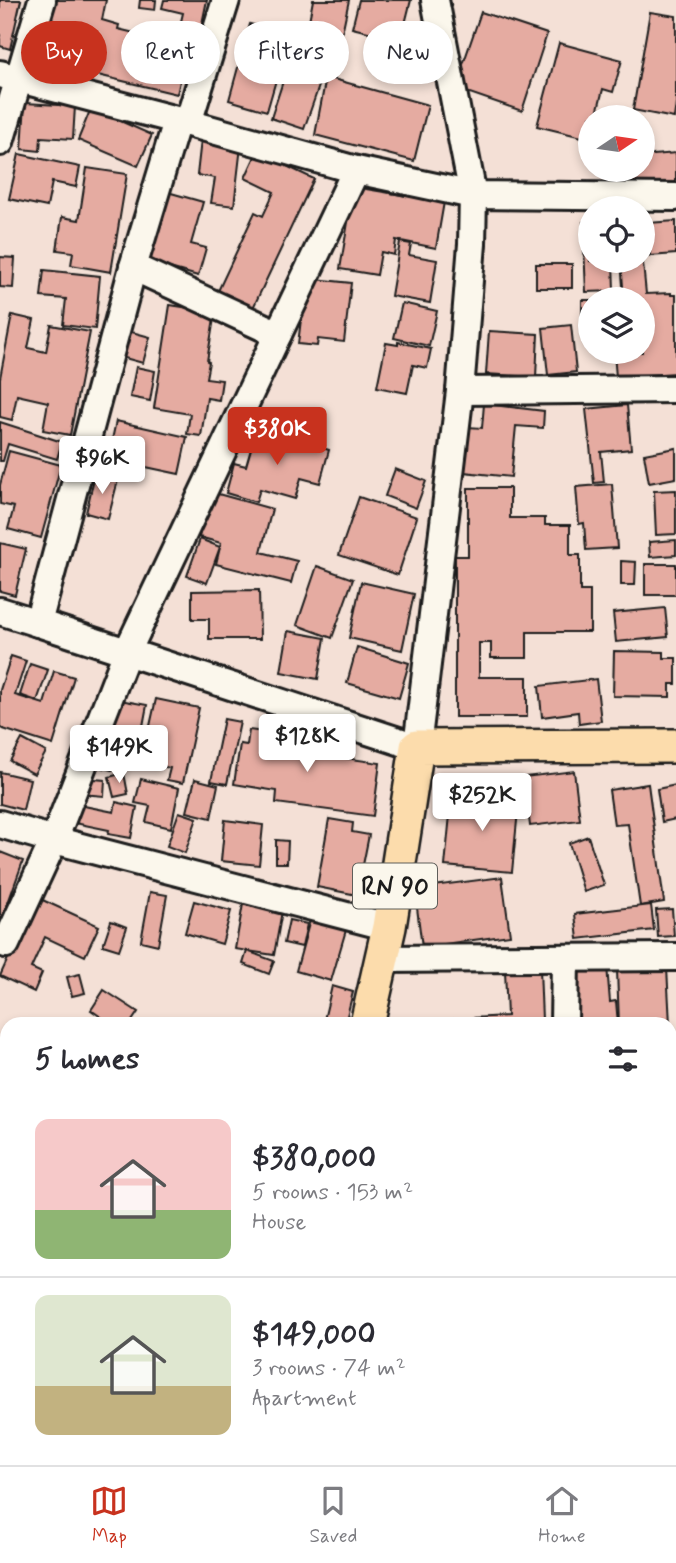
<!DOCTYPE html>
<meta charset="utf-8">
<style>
:root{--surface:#fff;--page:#f7f7f7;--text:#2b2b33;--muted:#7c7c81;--line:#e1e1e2;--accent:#c8321e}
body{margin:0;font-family:Mynerve,sans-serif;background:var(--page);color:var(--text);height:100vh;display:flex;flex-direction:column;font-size:26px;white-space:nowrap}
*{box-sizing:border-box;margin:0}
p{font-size:23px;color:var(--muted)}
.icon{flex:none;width:38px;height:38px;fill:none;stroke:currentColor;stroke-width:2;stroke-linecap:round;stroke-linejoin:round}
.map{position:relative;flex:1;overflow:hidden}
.details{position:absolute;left:0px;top:1017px;width:677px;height:450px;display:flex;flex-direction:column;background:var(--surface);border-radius:21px 21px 0 0;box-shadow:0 4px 10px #0003}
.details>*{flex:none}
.guide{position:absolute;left:21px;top:21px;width:635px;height:63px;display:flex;gap:14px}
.needle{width:46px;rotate:77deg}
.tools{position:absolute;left:578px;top:105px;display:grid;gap:14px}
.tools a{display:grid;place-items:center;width:77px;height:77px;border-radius:50%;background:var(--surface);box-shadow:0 4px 10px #0003;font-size:35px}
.price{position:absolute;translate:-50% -60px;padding:0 16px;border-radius:7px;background:#fff;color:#222;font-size:23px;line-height:46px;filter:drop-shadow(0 2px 4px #0008)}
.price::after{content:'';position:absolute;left:50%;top:42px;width:21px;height:16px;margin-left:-10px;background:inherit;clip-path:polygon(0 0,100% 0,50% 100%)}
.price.active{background:var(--accent);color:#fff}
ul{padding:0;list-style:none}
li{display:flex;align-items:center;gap:21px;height:175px;padding:0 35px}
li+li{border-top:2px solid var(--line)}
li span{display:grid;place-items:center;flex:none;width:196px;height:140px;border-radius:14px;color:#555}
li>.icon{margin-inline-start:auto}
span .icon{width:84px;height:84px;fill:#fffc;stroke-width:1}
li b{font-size:30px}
h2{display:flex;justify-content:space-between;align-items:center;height:84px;padding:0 35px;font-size:30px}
.pill{padding:0 24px;border-radius:32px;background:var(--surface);box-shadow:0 4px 10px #0003;font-size:24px;line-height:63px}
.pill.active{background:var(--accent);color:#fff}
.dock{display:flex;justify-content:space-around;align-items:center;height:98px;border-top:2px solid var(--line);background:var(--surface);font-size:19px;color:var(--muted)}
.dock a{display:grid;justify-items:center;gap:4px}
.dock .active{color:var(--accent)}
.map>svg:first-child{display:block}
.building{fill:#e5aba1;stroke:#1c1c1c;stroke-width:2}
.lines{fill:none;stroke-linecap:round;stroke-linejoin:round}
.minor-casing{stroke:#1c1c1c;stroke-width:32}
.major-casing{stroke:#1c1c1c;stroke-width:38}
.minor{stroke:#fbf7ec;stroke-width:26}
.major{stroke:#fcdcac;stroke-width:33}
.labels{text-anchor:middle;stroke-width:7;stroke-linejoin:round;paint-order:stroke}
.shield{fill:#fbf7ec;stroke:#5f5e5a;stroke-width:2}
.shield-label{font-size:26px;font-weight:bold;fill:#1c1c1c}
</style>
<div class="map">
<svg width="676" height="1465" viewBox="0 0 676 1465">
<rect width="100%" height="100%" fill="#f4e0d6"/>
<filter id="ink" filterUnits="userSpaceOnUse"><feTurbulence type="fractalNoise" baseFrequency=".0143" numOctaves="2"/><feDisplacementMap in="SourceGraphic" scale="14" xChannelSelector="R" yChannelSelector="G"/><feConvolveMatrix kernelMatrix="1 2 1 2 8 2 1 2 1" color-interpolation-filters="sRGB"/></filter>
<g filter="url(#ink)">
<g class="building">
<polygon points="0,0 21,0 10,49 0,46"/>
<polygon points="49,0 106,0 102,20 119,25 118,29 188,46 177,94 35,60"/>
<polygon points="140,0 156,0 155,10 139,8"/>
<polygon points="164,0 207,0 198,43 177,38 183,13 162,8"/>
<polygon points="313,0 349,0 342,33 308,26"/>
<polygon points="359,0 411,0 401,40 352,28"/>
<polygon points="481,12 547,34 522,111 455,88"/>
<polygon points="650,12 676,16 676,103 674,118 633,110"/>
<polygon points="250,24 289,35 267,111 229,100"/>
<polygon points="559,43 622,60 613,92 603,89 596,117 590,117 590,139 537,126"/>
<polygon points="285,75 319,86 304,129 271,118"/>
<polygon points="326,77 428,105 414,161 315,135"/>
<polygon points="25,103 75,106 73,139 41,137 40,151 22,149"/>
<polygon points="91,108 152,135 138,166 78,140"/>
<polygon points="201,140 241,146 234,206 211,203 215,178 197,175"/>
<polygon points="257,152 314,179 253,308 218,291 255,212 263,216 274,192 245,178"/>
<polygon points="676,153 676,183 625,188 624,170 642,170 642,156"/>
<polygon points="19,154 80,167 76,187 52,182 47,207 9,199"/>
<polygon points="87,168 127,174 111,272 71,265 73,252 57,250 62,217 79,220"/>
<polygon points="354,187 444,202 436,248 396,240 394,255 381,252 377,275 340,269"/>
<polygon points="164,191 203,202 191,244 206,248 198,276 145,261"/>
<polygon points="676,221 676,254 650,256 648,223"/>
<polygon points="583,222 590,222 590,261 613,261 614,291 586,292"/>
<polygon points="400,242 411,244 409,255 437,260 430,303 391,296"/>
<polygon points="642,253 646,294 671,293 671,295 676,295 676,373 616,377 614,353 595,354 595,352 642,352 642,299 624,299 621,261 642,261"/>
<polygon points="0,257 15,258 13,288 0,287"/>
<rect x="536" y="264" width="36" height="24"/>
<polygon points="44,270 100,276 95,329 63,325 66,299 41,297"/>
<polygon points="306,278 351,283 344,342 318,339 317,346 298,344"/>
<rect x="582" y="300" width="8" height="35"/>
<polygon points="402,303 437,311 429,346 394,338"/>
<polygon points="170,305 215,312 207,361 209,362 206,378 222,380 219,400 207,398 201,436 187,434 190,414 154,408"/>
<polygon points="12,315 34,320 28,348 46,352 51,325 90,332 70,435 43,430 48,402 17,395 12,420 0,417 0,378"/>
<polygon points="571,325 576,372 548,375 543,328"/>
<polygon points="128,331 150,337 143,363 121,357"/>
<polygon points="489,331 538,334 536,377 486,374"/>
<polygon points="398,342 431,349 427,368 413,365 407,393 377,387 386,343 398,345"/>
<polygon points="136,367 155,371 150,401 130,397"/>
<polygon points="484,404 544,411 543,428 516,426 511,477 464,472 468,427 482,428"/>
<polygon points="627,405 631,449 601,452 604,482 594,483 586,409"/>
<polygon points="116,421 187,437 179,474 108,459"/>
<polygon points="0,422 62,442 57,459 8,444 3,461 0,461"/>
<polygon points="257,428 329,450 320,483 301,478 295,499 260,489 256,502 226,493 234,463 246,466"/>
<polygon points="676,448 676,478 649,483 644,454"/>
<polygon points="9,451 61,465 41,538 8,529 14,507 0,504 0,485"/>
<polygon points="395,469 426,481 416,508 385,496"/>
<polygon points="95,474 118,480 108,519 86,513"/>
<polygon points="612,484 617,548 586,550 584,523 579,524 576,487"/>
<polygon points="468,488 510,488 510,518 545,518 545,525 570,525 570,555 580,555 580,591 590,591 590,632 527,632 527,658 491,658 491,643 479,643 479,677 527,677 527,717 455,717 455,556 468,556"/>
<polygon points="676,490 676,534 656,535 654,491"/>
<polygon points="211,492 272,509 261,552 297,561 291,583 216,564 221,543 199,537"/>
<polygon points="359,497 417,517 398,575 339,555"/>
<polygon points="200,539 220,547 207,583 187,576"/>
<polygon points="676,540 676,555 650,557 649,542"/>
<polygon points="0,543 26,549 15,595 0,591"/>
<polygon points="621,561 636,562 635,585 621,585"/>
<rect x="645" y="564" width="31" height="31"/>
<polygon points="317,566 353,579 332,638 297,625"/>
<polygon points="361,582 414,594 402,650 349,638"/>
<polygon points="259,590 260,639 209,639 209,619 192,619 192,591"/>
<polygon points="665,608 668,637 616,642 613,613"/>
<polygon points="288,631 325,638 318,679 281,672"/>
<polygon points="357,647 409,663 399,698 347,683"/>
<polygon points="614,651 664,652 664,658 676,658 676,684 670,684 670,697 613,696"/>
<polygon points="11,656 26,661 15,695 44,704 54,671 74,677 53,745 0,728 0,690"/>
<polygon points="30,664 48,670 37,701 20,695"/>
<polygon points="596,679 601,721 579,724 578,712 542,717 539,686"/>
<polygon points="109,698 147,705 140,742 118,738 112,770 96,766"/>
<polygon points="156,699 199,708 183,783 167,780 170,768 142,762"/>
<polygon points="224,719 240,722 227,784 211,781"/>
<polygon points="249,730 301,737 300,744 324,747 323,755 380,763 373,816 276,803 277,791 234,784 240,744 247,745"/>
<polygon points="22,739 46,752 34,774 10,761"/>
<polygon points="574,771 580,820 530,826 524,777"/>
<polygon points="0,772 30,779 23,810 0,804"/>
<polygon points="124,773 128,794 114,797 109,777"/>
<polygon points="83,778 105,780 104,796 82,794"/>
<polygon points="141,779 179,788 171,828 146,822 150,806 135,803"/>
<polygon points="195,779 218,785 211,818 187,812"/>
<polygon points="648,784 664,902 640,906 628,824 614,825 609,790"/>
<polygon points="676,785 676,819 662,822 657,789"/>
<polygon points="452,794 519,800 512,872 445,866"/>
<polygon points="116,802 137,807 131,838 108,834 109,830 70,822 74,804 114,812"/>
<polygon points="179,812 197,818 185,853 167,846"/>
<polygon points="329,819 353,823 352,832 369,835 357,895 317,887"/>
<polygon points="225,820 263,825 259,865 221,861"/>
<polygon points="588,836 604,885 584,892 569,843"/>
<polygon points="276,840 288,841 287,863 276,863"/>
<polygon points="0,852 23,861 0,925"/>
<polygon points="502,877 510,935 422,947 416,900 427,899 425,887"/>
<polygon points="150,892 167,895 158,945 141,941"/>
<polygon points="36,897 99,926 85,956 45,937 31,968 42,973 34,992 0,976"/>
<polygon points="194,901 231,911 222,944 185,933"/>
<polygon points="243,904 282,911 274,955 235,949"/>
<polygon points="651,905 654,930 578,939 575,914"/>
<polygon points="672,909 674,936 658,937 656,910"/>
<polygon points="289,920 307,924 302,947 284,943"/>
<polygon points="310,920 346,930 331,981 296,971"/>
<polygon points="111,921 127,927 119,950 103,945"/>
<polygon points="247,951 274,961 269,974 243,964"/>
<polygon points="607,966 610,1002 616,1001 618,1024 578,1024 573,969"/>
<polygon points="540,968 542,1020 520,1021 520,1024 436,1024 436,1020 507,1016 505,970"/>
<polygon points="667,968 670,1024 619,1024 617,970"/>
<polygon points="80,974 85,993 72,996 67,977"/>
<polygon points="332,986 353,992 345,1024 323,1024"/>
<polygon points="104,990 138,1012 130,1024 111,1024 91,1010"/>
<polygon points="674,1279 676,1325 670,1326 670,1280"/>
<polygon points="676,1328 676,1371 670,1372 670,1329"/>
<rect x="325" y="1460" width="76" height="5"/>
<polygon points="430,1460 478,1460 479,1465 431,1465"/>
<polygon points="546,1460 607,1460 608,1465 547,1465"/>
</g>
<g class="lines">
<defs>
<g id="minor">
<polyline points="0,74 188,123 356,170 473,195 676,197"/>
<polyline points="177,121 133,267 38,623 417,747 460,391 472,244 473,195 435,0"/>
<polyline points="188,123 226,0"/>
<polyline points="0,142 42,0"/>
<polyline points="356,170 127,652 54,840 389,927"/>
<polyline points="133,267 278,334"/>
<polyline points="460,391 676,389"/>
<polyline points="0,611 38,623"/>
<polyline points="0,824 54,840 6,944"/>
<polyline points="381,959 676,957"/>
<polyline points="564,1024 565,959"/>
<polyline points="494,1460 495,1465"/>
</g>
<g id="major">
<polyline points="367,1024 389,927 417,747 676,746"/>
<polyline points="300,1465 300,1460"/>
</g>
</defs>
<use href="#minor" class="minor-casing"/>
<use href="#major" class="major-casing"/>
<use href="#minor" class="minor"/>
<use href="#major" class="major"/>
</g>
</g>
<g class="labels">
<rect class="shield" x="353" y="863.5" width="84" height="45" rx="5"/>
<g class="shield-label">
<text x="395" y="895">RN 90</text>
</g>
</g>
</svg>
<div class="tools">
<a><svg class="needle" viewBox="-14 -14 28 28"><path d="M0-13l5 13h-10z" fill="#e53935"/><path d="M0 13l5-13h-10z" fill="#7c7c81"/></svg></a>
<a><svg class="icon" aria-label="locate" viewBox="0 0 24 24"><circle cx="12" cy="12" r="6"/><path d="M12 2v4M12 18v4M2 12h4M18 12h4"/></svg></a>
<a><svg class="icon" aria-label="layers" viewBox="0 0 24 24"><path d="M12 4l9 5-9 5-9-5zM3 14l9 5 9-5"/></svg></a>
</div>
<b class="price active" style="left:277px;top:467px">$380K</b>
<b class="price" style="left:102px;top:496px">$96K</b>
<b class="price" style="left:307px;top:774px">$128K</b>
<b class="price" style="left:119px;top:785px">$149K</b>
<b class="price" style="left:482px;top:833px">$252K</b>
<div class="guide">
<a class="pill active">Buy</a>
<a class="pill">Rent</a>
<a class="pill">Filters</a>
<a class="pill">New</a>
</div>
<section class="details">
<h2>5 homes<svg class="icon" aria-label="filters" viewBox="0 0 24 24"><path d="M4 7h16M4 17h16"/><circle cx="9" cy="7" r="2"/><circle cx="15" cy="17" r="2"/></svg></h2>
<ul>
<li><span style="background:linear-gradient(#f6c9c9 65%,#8fb573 0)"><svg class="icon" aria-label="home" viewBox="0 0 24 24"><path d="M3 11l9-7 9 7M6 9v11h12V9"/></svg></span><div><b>$380,000</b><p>5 rooms · 153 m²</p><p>House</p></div></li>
<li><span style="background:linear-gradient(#dfe7d0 65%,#c2b280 0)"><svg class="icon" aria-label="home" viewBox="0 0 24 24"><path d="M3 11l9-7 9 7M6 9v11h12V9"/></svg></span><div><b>$149,000</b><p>3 rooms · 74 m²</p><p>Apartment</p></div></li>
</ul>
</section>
</div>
<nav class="dock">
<a class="active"><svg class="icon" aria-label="map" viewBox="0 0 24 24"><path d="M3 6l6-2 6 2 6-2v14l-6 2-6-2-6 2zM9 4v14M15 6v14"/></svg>Map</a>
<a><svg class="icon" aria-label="saved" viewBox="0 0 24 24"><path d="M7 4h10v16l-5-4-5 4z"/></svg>Saved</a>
<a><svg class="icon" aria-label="home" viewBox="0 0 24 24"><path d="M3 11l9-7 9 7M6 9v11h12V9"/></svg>Home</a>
</nav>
